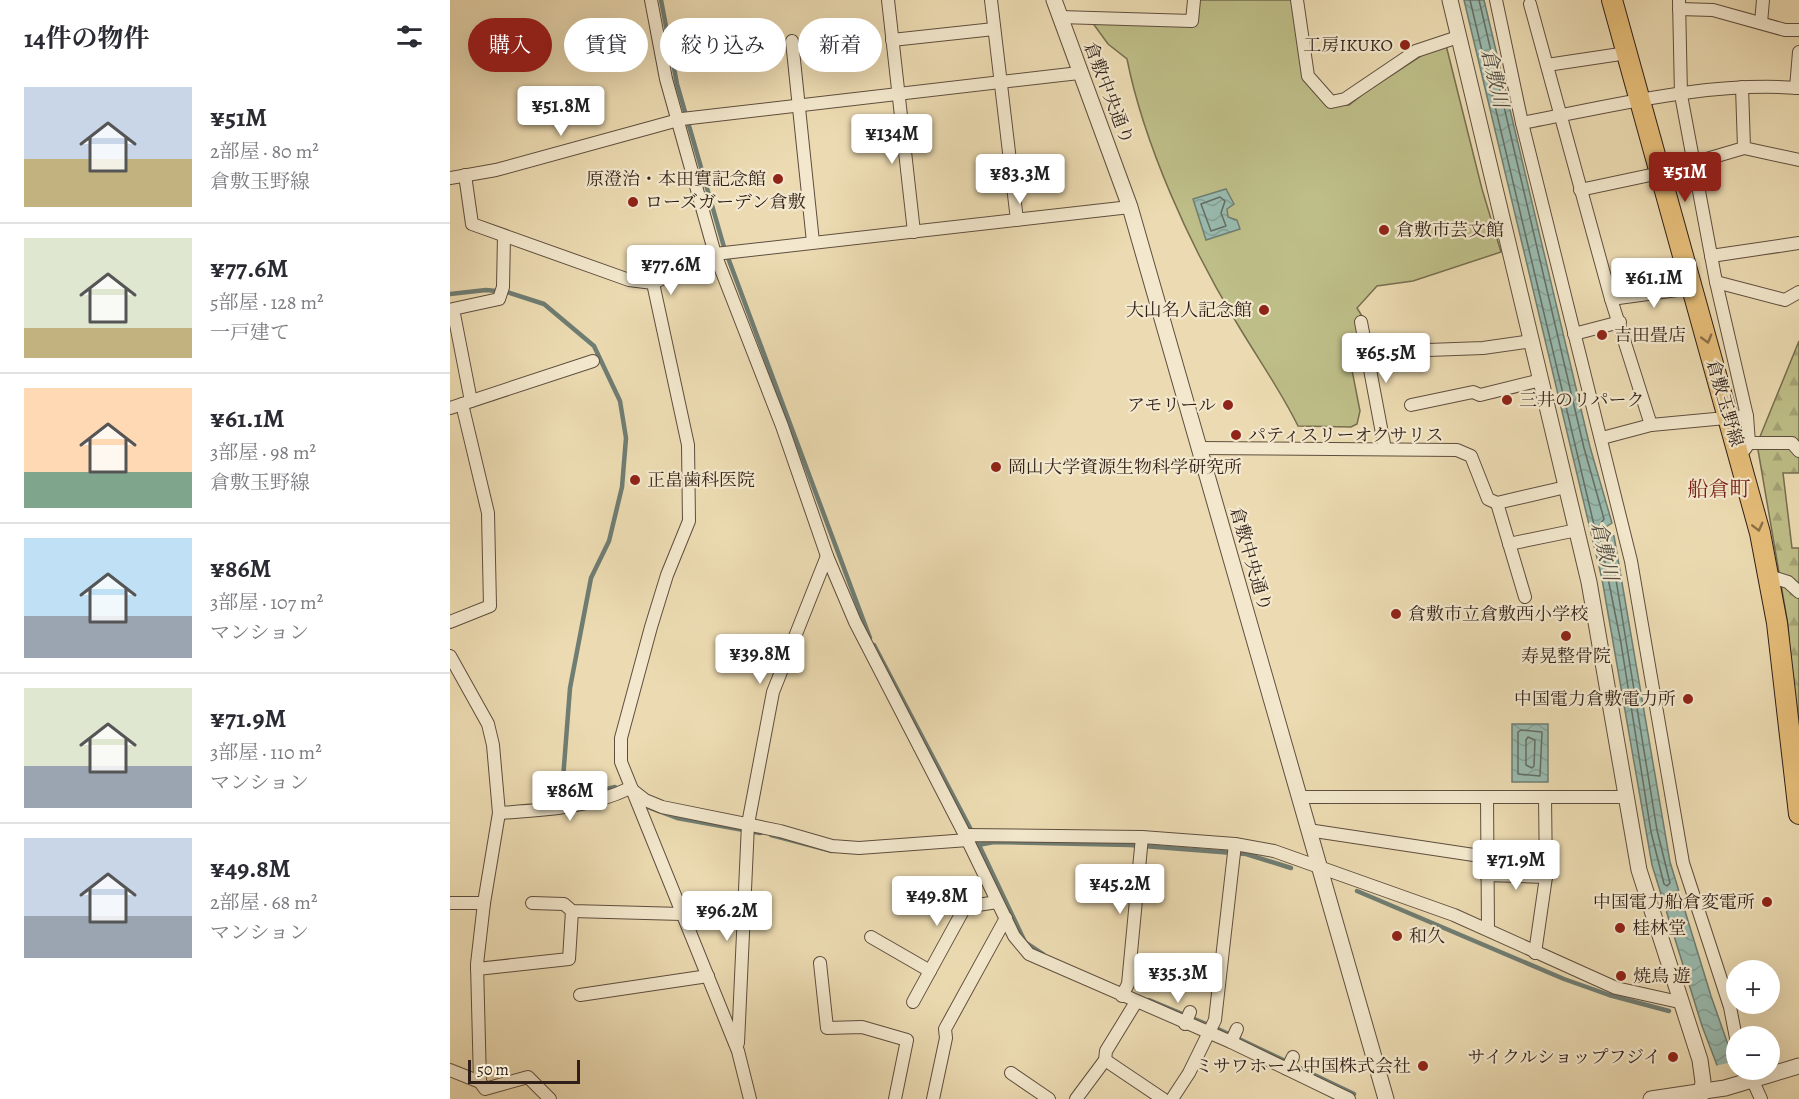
<!DOCTYPE html>
<html lang="ja">
<meta charset="utf-8">
<style>
:root{--surface:#fff;--page:#f2f2f3;--text:#2b2b33;--muted:#7c7c81;--line:#e1e1e2;--accent:#8f2418}
body{margin:0;font-family:Alegreya,"Noto Serif JP",serif;background:var(--page);color:var(--text);height:100vh;display:flex;flex-direction:column;font-size:22px;white-space:nowrap}
*{box-sizing:border-box;margin:0}
p{font-size:20px;color:var(--muted)}
.icon{flex:none;width:33px;height:33px;fill:none;stroke:currentColor;stroke-width:2;stroke-linecap:round;stroke-linejoin:round}
.map{position:relative;flex:1;overflow:hidden}
.side{display:flex;flex-direction:column;background:var(--surface);width:450px}
.side>*{flex:none}
.guide{position:absolute;left:18px;top:18px;width:570px;height:54px;display:flex;gap:12px}
.controls{position:absolute;left:1276px;top:960px;display:grid;gap:12px}
.controls a{display:grid;place-items:center;width:54px;height:54px;border-radius:50%;background:var(--surface);box-shadow:0 6px 24px #0002;font-size:30px}
.scale{position:absolute;left:18px;bottom:15px;width:112px;box-sizing:border-box;padding-left:6px;border:3px solid #301f18;border-top:0;font-size:16px;line-height:21px;white-space:nowrap;color:#301f18;-webkit-text-stroke:4px #f3e8cd;paint-order:stroke}
.price{position:absolute;translate:-50% -51px;padding:0 14px;border-radius:6px;background:#fff;color:#222;font-size:20px;line-height:39px;filter:drop-shadow(0 2px 3px #0008)}
.price::after{content:'';position:absolute;left:50%;top:36px;width:18px;height:14px;margin-left:-9px;background:inherit;clip-path:polygon(0 0,100% 0,50% 100%)}
.price.on{background:var(--accent);color:#fff}
ul{padding:0;list-style:none}
li{display:flex;align-items:center;gap:18px;height:150px;padding:0 24px}
li+li{border-top:2px solid var(--line)}
li span{display:grid;place-items:center;flex:none;width:168px;height:120px;border-radius:0px;color:#555}
li>.icon{margin-inline-start:auto}
span .icon{width:72px;height:72px;fill:#fffc;stroke-width:1}
li b{font-size:26px}
h2{display:flex;justify-content:space-between;align-items:center;height:72px;padding:0 24px;font-size:26px}
.pill{padding:0 21px;border-radius:27px;background:var(--surface);box-shadow:0 6px 24px #0002;font-size:21px;line-height:54px}
.pill.on{background:var(--accent);color:#fff}
main{display:flex;flex:1;min-height:0}
.map>svg:first-child{display:block}
.forest{fill:url(#forest-firs);stroke:#776e50;stroke-width:1.5}
.green{fill:#bebe88;stroke:#776e50;stroke-width:1.5}
.water{fill:url(#water-waves);stroke:#6f7d73;stroke-width:1.5}
.pier{fill:#ecdbb2}
.lines{fill:none;stroke-linecap:round;stroke-linejoin:round}
.shore{stroke:#646d64;stroke-width:1.5}
.stream{stroke:#6f7d73;stroke-width:4.5}
.minor-casing{stroke:#5f4e3e;stroke-width:14}
.tertiary-casing{stroke:#5f4e3e;stroke-width:17}
.primary-casing{stroke:#301f18;stroke-width:22}
.minor{stroke:#f3e8cd;stroke-width:12}
.tertiary{stroke:#f3e8cd;stroke-width:15}
.primary{stroke:#e6be79;stroke-width:20}
.oneway{stroke:#8b6e48}
.poi-dot{fill:#8f2418;stroke:#f3e8cd;stroke-width:2}
.labels{text-anchor:middle;stroke-width:4.5;stroke-linejoin:round;paint-order:stroke}
.poi-label{font-size:18px;fill:#301f18;stroke:#f3e8cd;text-anchor:start}
.street-label{font-size:18px;fill:#301f18;stroke:#f3e8cd}
.water-label{font-size:20px;font-style:italic;fill:#504e45;stroke:#f3e8cd}
.quarter-label{font-size:21px;fill:#7a1f14;stroke:#f3e8cd}
</style>
<main>
<section class="side">
<h2>14件の物件<svg class="icon" aria-label="filters" viewBox="0 0 24 24"><path d="M4 7h16M4 17h16"/><circle cx="9" cy="7" r="2"/><circle cx="15" cy="17" r="2"/></svg></h2>
<ul>
<li><span style="background:linear-gradient(#c9d6e8 60%,#c2b280 0)"><svg class="icon" aria-label="home" viewBox="0 0 24 24"><path d="M3 11l9-7 9 7M6 9v11h12V9"/></svg></span><div><b>¥51M</b><p>2部屋 · 80 m²</p><p>倉敷玉野線</p></div></li>
<li><span style="background:linear-gradient(#dfe7d0 75%,#c2b280 0)"><svg class="icon" aria-label="home" viewBox="0 0 24 24"><path d="M3 11l9-7 9 7M6 9v11h12V9"/></svg></span><div><b>¥77.6M</b><p>5部屋 · 128 m²</p><p>一戸建て</p></div></li>
<li><span style="background:linear-gradient(#ffd9b3 70%,#7fa58c 0)"><svg class="icon" aria-label="home" viewBox="0 0 24 24"><path d="M3 11l9-7 9 7M6 9v11h12V9"/></svg></span><div><b>¥61.1M</b><p>3部屋 · 98 m²</p><p>倉敷玉野線</p></div></li>
<li><span style="background:linear-gradient(#bfe0f5 65%,#9aa5b1 0)"><svg class="icon" aria-label="home" viewBox="0 0 24 24"><path d="M3 11l9-7 9 7M6 9v11h12V9"/></svg></span><div><b>¥86M</b><p>3部屋 · 107 m²</p><p>マンション</p></div></li>
<li><span style="background:linear-gradient(#dfe7d0 65%,#9aa5b1 0)"><svg class="icon" aria-label="home" viewBox="0 0 24 24"><path d="M3 11l9-7 9 7M6 9v11h12V9"/></svg></span><div><b>¥71.9M</b><p>3部屋 · 110 m²</p><p>マンション</p></div></li>
<li><span style="background:linear-gradient(#c9d6e8 65%,#9aa5b1 0)"><svg class="icon" aria-label="home" viewBox="0 0 24 24"><path d="M3 11l9-7 9 7M6 9v11h12V9"/></svg></span><div><b>¥49.8M</b><p>2部屋 · 68 m²</p><p>マンション</p></div></li>
</ul>
</section>
<div class="map">
<svg width="1349" height="1099" viewBox="0 0 1349 1099">
<defs>
<pattern id="forest-firs" width="22" height="20" patternUnits="userSpaceOnUse" patternTransform="scale(1.5)"><rect width="22" height="20" fill="#bebe88"/><path d="M5 1l3.5 6h-7zM16 11l3.5 6h-7z" fill="#a4a375"/></pattern>
<pattern id="water-waves" width="16" height="10" patternUnits="userSpaceOnUse" patternTransform="scale(1.5)"><rect width="16" height="10" fill="#99bbaf"/><path d="M0 5q4-4 8 0t8 0" fill="none" stroke="#84a096"/></pattern>
</defs>
<rect width="100%" height="100%" fill="#ecdbb2"/>
<filter id="stains"><feTurbulence type="fractalNoise" baseFrequency=".00333" numOctaves="4"/><feColorMatrix values="0 0 0 0 .2 0 0 0 0 .09 0 0 0 0 .02 0 0 0 .5 -.17"/></filter>
<radialGradient id="worn" r=".72"><stop offset=".6" stop-color="#630" stop-opacity="0"/><stop offset="1" stop-color="#630" stop-opacity=".3"/></radialGradient>
<polygon class="forest" points="1349,341 1349,473 1333,473 1342,548 1349,548 1349,804 1338,625 1307,444"/>
<path class="green" d="M 749,0 L 844,0 L 855,79 L 879,105 L 899,105 L 917,91 L 980,50 L 996,45 L 1032,189 L 1051,252 L 963,281 L 927,286 L 907,308 L 915,321 L 908,355 L 900,356 L 900,360 L 910,411 L 907,424 L 901,427 L 848,426 C 830,389 806,356 785,320 C 740,246 694,144 677,59 L 658,44 L 642,22 L 736,25 Z"/>
<g class="water">
<polygon points="1014,0 1034,0 1140,447 1162,523 1156,527 1158,535 1164,536 1220,862 1261,996 1297,1099 1280,1099 1252,1026 1202,865 1152,579"/>
<polygon points="776,189 784,204 777,209 778,217 787,220 790,229 756,240 743,199"/>
<rect x="1062" y="724" width="36" height="58"/>
</g>
<polygon class="pier" points="1286,1061 1287,1070 1290,1070 1300,1099 1278,1099 1265,1066"/>
<g class="lines">
<g class="shore">
<polyline points="1020,0 1144,525 1148,527 1154,519 1134,448 1029,0"/>
<polygon points="770,197 775,201 771,213 776,226 761,231 751,204"/>
<polygon points="1150,538 1160,543 1207,830 1220,883 1217,886 1214,884 1201,832 1171,643"/>
<polygon points="1071,730 1092,732 1090,776 1068,774 1068,732"/>
<polygon points="1078,737 1085,740 1084,766 1082,768 1076,765 1076,740"/>
</g>
<g class="stream">
<polyline points="211,0 227,84 274,247 420,638"/>
<polyline points="0,294 36,290 57,292 94,304 144,346 170,401 176,438 172,487 159,541 141,578 120,688 112,792 118,798 165,787"/>
<polyline points="424,645 529,845 575,942 593,954"/>
<polyline points="195,806 227,818 310,833"/>
<polyline points="321,835 382,851"/>
<polyline points="528,845 544,842 680,845 796,854 841,868"/>
<polyline points="907,891 1114,979 1159,995 1219,1011"/>
<polyline points="699,1000 768,1029 904,1094"/>
</g>
<defs>
<g id="minor">
<polyline points="201,0 216,79 265,254 332,426 377,556 405,622 515,835"/>
<polyline points="438,0 464,232"/>
<polyline points="541,0 567,220"/>
<polyline points="847,0 858,76 881,102 895,99 966,51 1008,37"/>
<polyline points="1046,0 1072,123 1181,561 1233,863 1280,1007 1287,1043"/>
<polyline points="1080,4 1161,299 1201,425"/>
<polyline points="1229,9 1263,10 1335,30 1349,30"/>
<polyline points="610,17 742,21 744,0"/>
<polyline points="1311,23 1313,0"/>
<polyline points="442,40 544,29"/>
<polyline points="342,41 363,242"/>
<polyline points="1097,65 1177,53"/>
<polyline points="1346,88 1349,52"/>
<path d="M 1072,123 C 1162,106 1257,81 1349,88"/>
<polyline points="1294,148 1349,160"/>
<polyline points="1243,163 1294,148 1292,87"/>
<polyline points="15,175 22,224 179,280 203,283"/>
<polyline points="0,178 46,170 232,119 629,73"/>
<polyline points="1130,190 1210,173 1245,173"/>
<polyline points="1261,256 1349,243"/>
<polyline points="1266,282 1335,300 1349,292"/>
<polyline points="1161,299 1242,288"/>
<polyline points="911,322 935,449"/>
<polyline points="1124,334 1170,322"/>
<polyline points="913,342 978,350 1033,348 1082,341"/>
<polyline points="21,401 3,309 49,299 53,287 54,236"/>
<polyline points="961,405 1023,392 1030,395 1091,380"/>
<polyline points="0,408 143,361"/>
<polyline points="1152,438 1201,425 1297,416 1266,282 1231,95 1229,0"/>
<polyline points="1299,443 1342,443 1349,451"/>
<polyline points="748,448 1007,450 1021,456 1038,499 1047,503 1116,487"/>
<polyline points="1295,449 1299,443 1297,416"/>
<polyline points="1047,503 1075,597"/>
<polyline points="1059,544 1127,530"/>
<polyline points="1319,576 1338,582 1349,592"/>
<polyline points="0,622 40,606 38,513 12,404"/>
<polyline points="0,656 38,724 43,745 49,813 34,903 27,964 30,1082 35,1089 78,1077 100,1099"/>
<polyline points="181,789 195,800 212,807 330,831 382,846 409,848 518,840"/>
<polyline points="849,797 1095,797 1096,877 1085,953"/>
<polyline points="1037,797 1038,929"/>
<polyline points="1095,797 1176,797"/>
<path d="M 49,813 C 93,810 139,808 180,788"/>
<polyline points="858,830 1037,857"/>
<polyline points="1036,875 1096,877"/>
<polyline points="0,903 34,903"/>
<polyline points="82,903 114,904 122,911 232,914"/>
<polyline points="421,937 480,971"/>
<polyline points="370,963 377,1028 412,1027 457,1040 445,1099"/>
<polyline points="27,969 119,959 122,911"/>
<polyline points="130,995 258,976"/>
<polyline points="672,996 678,984 692,837"/>
<polyline points="463,1002 515,907 547,902"/>
<polyline points="735,1024 740,1012"/>
<polyline points="781,1042 787,1029"/>
<polyline points="288,1043 298,824 323,692 377,556"/>
<polyline points="655,1060 713,1099"/>
<polyline points="837,1069 843,1057"/>
<polyline points="0,1070 30,1082"/>
<polyline points="1298,1070 1311,1099"/>
<polyline points="561,1073 599,1099"/>
<polyline points="300,1099 288,1051 171,762 171,738 201,627 217,575 239,521 238,445 203,283 265,254 680,207"/>
<polyline points="483,1099 496,1038 495,1029 556,918"/>
<polyline points="626,1099 655,1060 656,1051 686,1002"/>
<polyline points="722,1099 739,1073 765,1020 785,844"/>
<polyline points="899,1099 781,1042 579,954 564,936 515,835 692,837 785,844 824,851 1004,915 1166,988 1229,1002"/>
</g>
<g id="tertiary">
<polyline points="604,0 680,207 936,1099"/>
<polyline points="1000,0 1139,582 1189,870 1250,1060 1253,1082 1250,1099"/>
<polyline points="1201,1099 1275,1088 1349,1066"/>
</g>
<polyline id="primary" points="1162,0 1310,533 1327,623 1349,814"/>
</defs>
<use href="#minor" class="minor-casing"/>
<use href="#tertiary" class="tertiary-casing"/>
<use href="#primary" class="primary-casing"/>
<use href="#minor" class="minor"/>
<use href="#tertiary" class="tertiary"/>
<use href="#primary" class="primary"/>
</g>
<defs><path id="oneway-chevron" d="M-2-3.5L2.5 0L-2 3.5" fill="none" stroke-width="1.6" stroke-linecap="round" stroke-linejoin="round" transform="scale(1.5)"/></defs>
<g class="oneway">
<use href="#oneway-chevron" transform="translate(1257 339) rotate(74)"/>
<use href="#oneway-chevron" transform="translate(1308 527) rotate(76)"/>
</g>
<g class="poi-dot">
<circle cx="955" cy="45" r="6"/>
<circle cx="328" cy="179" r="6"/>
<circle cx="183" cy="202" r="6"/>
<circle cx="934" cy="230" r="6"/>
<circle cx="814" cy="310" r="6"/>
<circle cx="1152" cy="335" r="6"/>
<circle cx="1057" cy="400" r="6"/>
<circle cx="778" cy="405" r="6"/>
<circle cx="786" cy="435" r="6"/>
<circle cx="546" cy="467" r="6"/>
<circle cx="185" cy="480" r="6"/>
<circle cx="946" cy="614" r="6"/>
<circle cx="1116" cy="636" r="6"/>
<circle cx="1238" cy="699" r="6"/>
<circle cx="1317" cy="902" r="6"/>
<circle cx="1170" cy="928" r="6"/>
<circle cx="947" cy="936" r="6"/>
<circle cx="1171" cy="976" r="6"/>
<circle cx="1223" cy="1057" r="6"/>
<circle cx="973" cy="1066" r="6"/>
</g>
<g class="labels">
<g class="poi-label">
<text x="943" y="51" text-anchor="end">工房IKUKO</text>
<text x="316" y="185" text-anchor="end">原澄治・本田實記念館</text>
<text x="195" y="208">ローズガーデン倉敷</text>
<text x="946" y="236">倉敷市芸文館</text>
<text x="802" y="316" text-anchor="end">大山名人記念館</text>
<text x="1164" y="341">吉田畳店</text>
<text x="1069" y="406">三井のリパーク</text>
<text x="766" y="411" text-anchor="end">アモリール</text>
<text x="798" y="441">パティスリーオクサリス</text>
<text x="558" y="473">岡山大学資源生物科学研究所</text>
<text x="197" y="486">正畠歯科医院</text>
<text x="958" y="620">倉敷市立倉敷西小学校</text>
<text x="1116" y="662" text-anchor="middle">寿晃整骨院</text>
<text x="1226" y="705" text-anchor="end">中国電力倉敷電力所</text>
<text x="1305" y="908" text-anchor="end">中国電力船倉変電所</text>
<text x="1182" y="934">桂林堂</text>
<text x="959" y="942">和久</text>
<text x="1183" y="982">焼鳥 遊</text>
<text x="1211" y="1063" text-anchor="end">サイクルショップフジイ</text>
<text x="961" y="1072" text-anchor="end">ミサワホーム中国株式会社</text>
</g>
<g class="street-label">
<text transform="translate(659 93) rotate(69)" y="6">倉敷中央通り</text>
<text transform="translate(1275 403) rotate(74)" y="6">倉敷玉野線</text>
<text transform="translate(801 559) rotate(74)" y="6">倉敷中央通り</text>
</g>
<g class="water-label">
<text transform="translate(1045 78) rotate(77)" y="7">倉敷川</text>
<text transform="translate(1155 551) rotate(77)" y="7">倉敷川</text>
</g>
<g class="quarter-label">
<text x="1269" y="496">船倉町</text>
</g>
</g>
<rect width="100%" height="100%" filter="url(#stains)"/>
<rect width="100%" height="100%" fill="url(#worn)"/>
</svg>
<div class="controls">
<a>+</a>
<a>−</a>
</div>
<div class="scale">50 m</div>
<b class="price" style="left:111px;top:137px">¥51.8M</b>
<b class="price" style="left:442px;top:165px">¥134M</b>
<b class="price on" style="left:1235px;top:203px">¥51M</b>
<b class="price" style="left:570px;top:205px">¥83.3M</b>
<b class="price" style="left:221px;top:296px">¥77.6M</b>
<b class="price" style="left:1204px;top:309px">¥61.1M</b>
<b class="price" style="left:936px;top:384px">¥65.5M</b>
<b class="price" style="left:310px;top:685px">¥39.8M</b>
<b class="price" style="left:120px;top:822px">¥86M</b>
<b class="price" style="left:1066px;top:891px">¥71.9M</b>
<b class="price" style="left:670px;top:915px">¥45.2M</b>
<b class="price" style="left:487px;top:927px">¥49.8M</b>
<b class="price" style="left:277px;top:942px">¥96.2M</b>
<b class="price" style="left:728px;top:1004px">¥35.3M</b>
<div class="guide">
<a class="pill on">購入</a>
<a class="pill">賃貸</a>
<a class="pill">絞り込み</a>
<a class="pill">新着</a>
</div>
</div>
</main>
